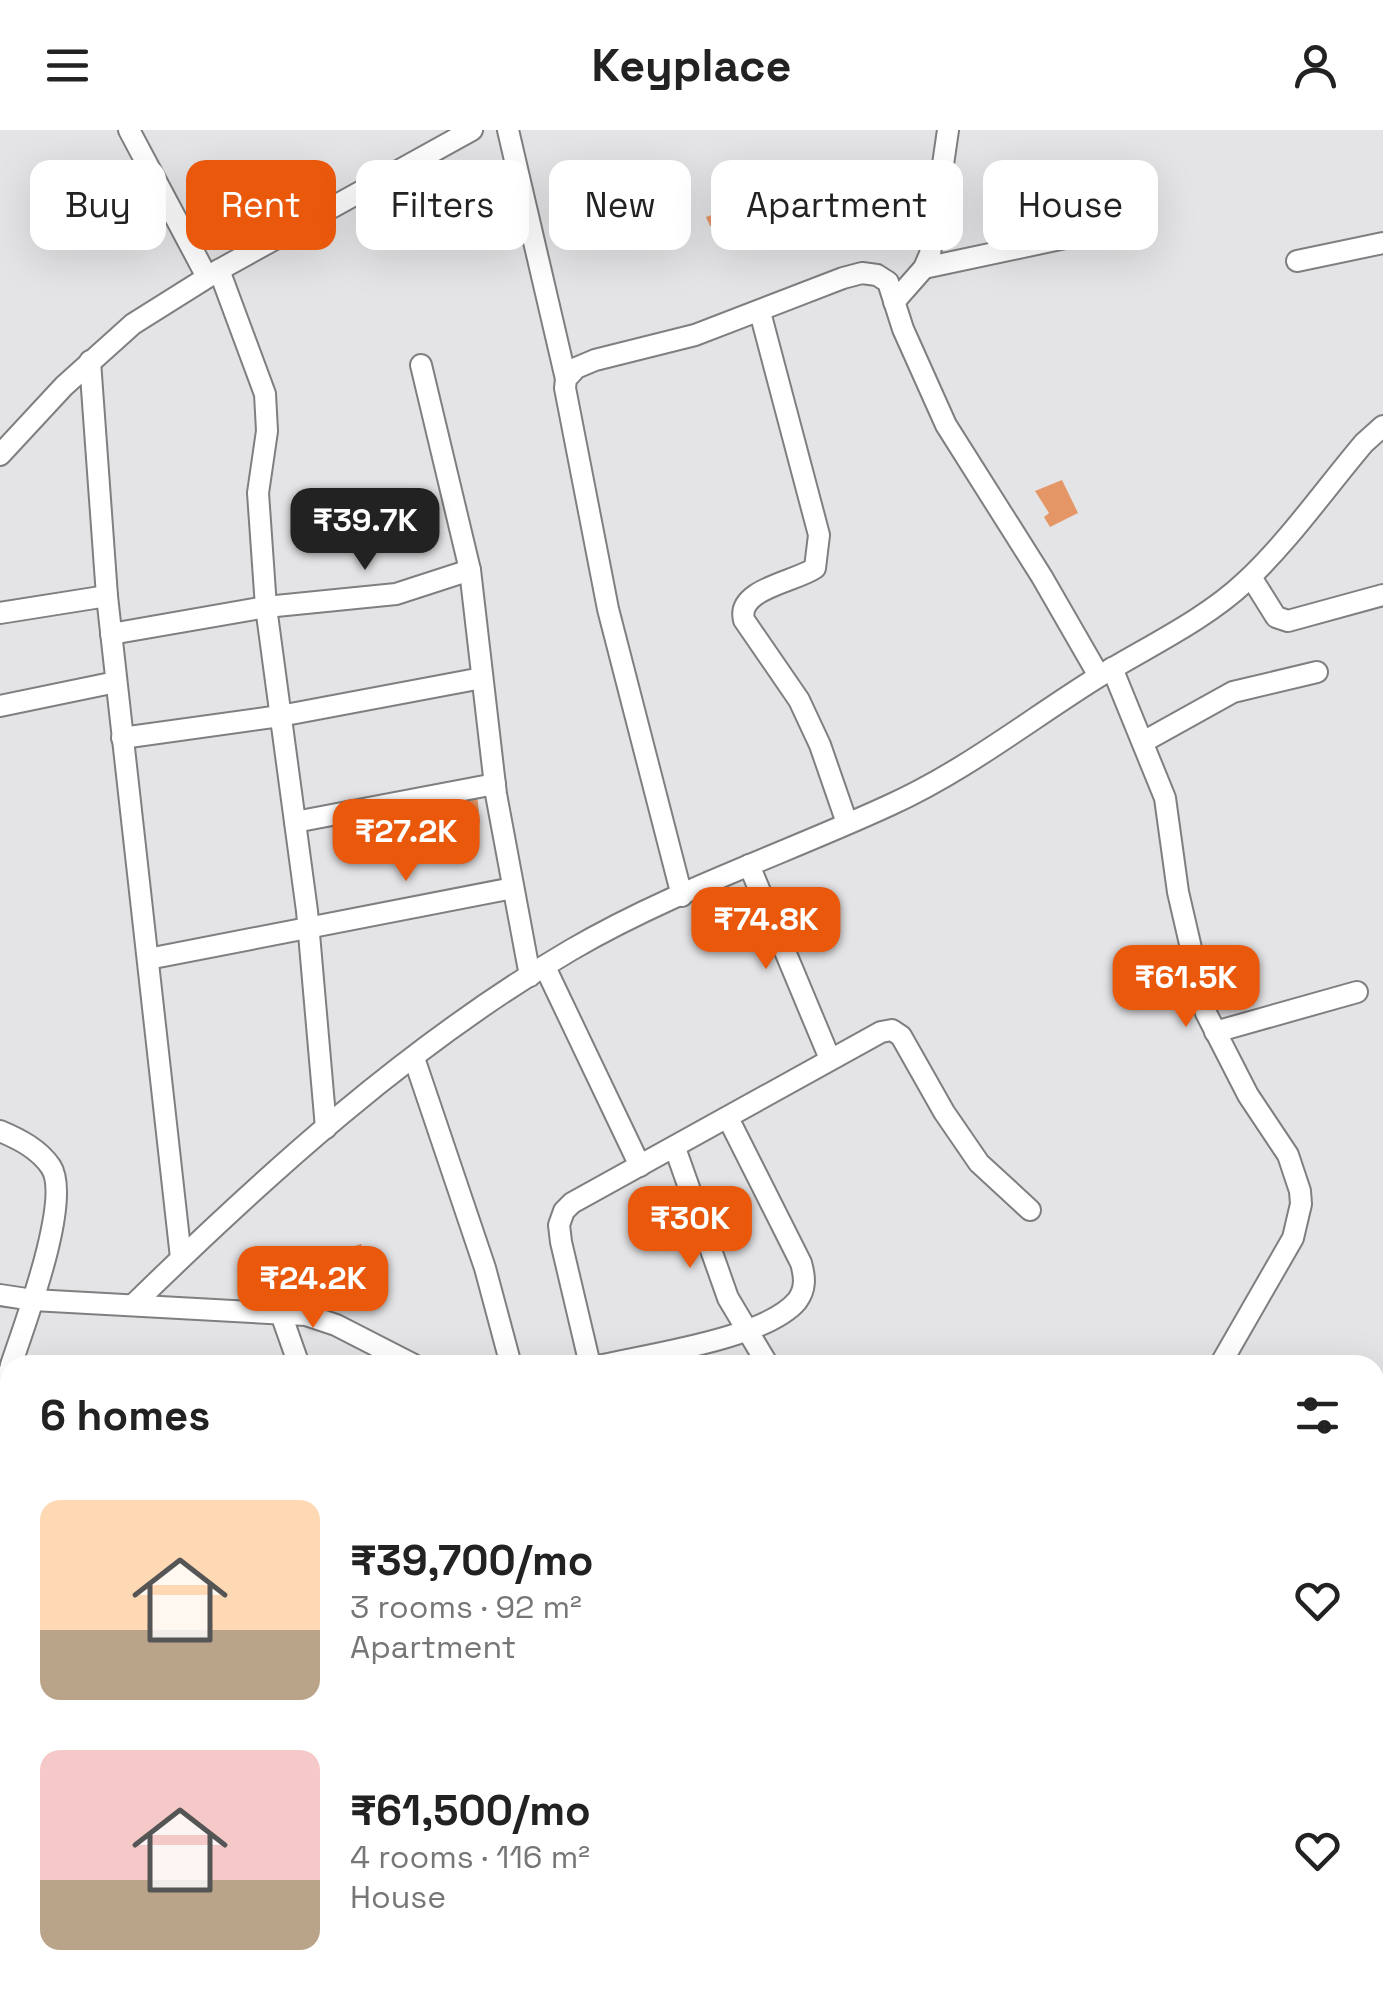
<!DOCTYPE html>
<meta charset="utf-8">
<style>
:root{--surface:#fff;--page:#f6f6f6;--text:#222;--muted:#767676;--accent:#ea580c}
body{margin:0;font-family:"Space Grotesk",sans-serif;background:var(--page);color:var(--text);height:100vh;display:flex;flex-direction:column;font-size:38px;white-space:nowrap}
*{box-sizing:border-box;margin:0}
p{font-size:32px;color:var(--muted)}
.icon{flex:none;width:55px;height:55px;fill:none;stroke:currentColor;stroke-width:2;stroke-linecap:round;stroke-linejoin:round}
.map{position:relative;flex:1;overflow:hidden}
.details{position:absolute;left:0px;top:1225px;width:1385px;height:642px;display:flex;flex-direction:column;background:var(--surface);border-radius:30px 30px 0 0;box-shadow:0 10px 40px #0002}
.details>*{flex:none}
.banner{position:absolute;left:30px;top:30px;width:1325px;height:90px;display:flex;gap:20px}
.price{position:absolute;translate:-50% -85px;padding:0 22px;border-radius:20px;background:var(--accent);color:#fff;font-size:32px;line-height:65px;filter:drop-shadow(0 2px 5px #0008)}
.price::after{content:'';position:absolute;left:50%;top:60px;width:30px;height:22px;margin-left:-15px;background:inherit;clip-path:polygon(0 0,100% 0,50% 100%)}
.price.on{background:#222;color:#fff}
ul{padding:0;list-style:none}
li{display:flex;align-items:center;gap:30px;height:250px;padding:0 40px}
li span{display:grid;place-items:center;flex:none;width:280px;height:200px;border-radius:20px;color:#555}
li>.icon{margin-inline-start:auto}
span .icon{width:120px;height:120px;fill:#fffc;stroke-width:1}
li b{font-size:42px}
h2{display:flex;justify-content:space-between;align-items:center;height:120px;padding:0 40px;font-size:42px}
.pill{padding:0 35px;border-radius:20px;background:var(--surface);box-shadow:0 10px 40px #0002;font-size:35px;line-height:90px}
.pill.on{background:var(--accent);color:#fff}
header{display:flex;justify-content:space-between;align-items:center;height:130px;padding:0 40px;background:var(--surface);font-size:45px;font-weight:800}
.map>svg:first-child{display:block}
.building{fill:#e49666}
.lines{fill:none;stroke-linecap:round;stroke-linejoin:round}
.minor-casing{stroke:#7e7f80;stroke-width:24}
.minor{stroke:#fff;stroke-width:20}
</style>
<header><svg class="icon" aria-label="menu" viewBox="0 0 24 24"><path d="M4 6h16M4 12h16M4 18h16"/></svg>Keyplace<svg class="icon" aria-label="person" viewBox="0 0 24 24"><circle cx="12" cy="8" r="4"/><path d="M4 21q1-7 8-7t8 7"/></svg></header>
<div class="map">
<svg width="1383" height="1867" viewBox="0 0 1383 1867">
<rect width="100%" height="100%" fill="#e4e4e6"/>
<g class="building">
<polygon points="728,79 733,92 710,96 706,87"/>
<polygon points="1062,350 1078,383 1050,397 1044,387 1049,383 1035,361"/>
<polygon points="477,663 480,693 450,698 446,671"/>
<polygon points="361,1114 369,1139 363,1140 368,1160 336,1168 329,1124"/>
</g>
<g class="lines">
<defs>
<g id="minor">
<polyline points="129,0 207,147"/>
<polyline points="508,0 566,249"/>
<polyline points="1297,131 1383,113"/>
<polyline points="924,138 1070,107"/>
<polyline points="219,140 265,264 267,301 258,363 266,477 307,781 326,998"/>
<polyline points="894,172 924,138 930,124 948,0"/>
<path d="M 760,182 L 819,405 L 815,438 C 795,452 736,459 744,490 L 799,570 L 820,615 L 847,693"/>
<polyline points="90,231 107,466 181,1128"/>
<polyline points="421,235 470,440 496,664 530,846"/>
<polyline points="0,325 64,256 133,194 219,140 472,0"/>
<polyline points="1251,447 1276,487 1288,491 1383,465"/>
<polyline points="0,483 107,466"/>
<polyline points="111,504 266,477 396,464 470,440"/>
<polyline points="1112,538 1165,668 1178,762 1206,883 1248,965 1288,1025 1300,1061 1301,1074 1293,1108 1220,1235"/>
<polyline points="0,576 116,552"/>
<polyline points="122,608 280,586 482,548"/>
<polyline points="1143,612 1233,562 1317,542"/>
<polyline points="295,692 495,654"/>
<polyline points="749,735 830,929"/>
<polyline points="682,766 608,479 565,258 566,249 576,238 595,230 695,205 843,148 862,143 877,145 888,152 903,199 946,295 1042,447 1099,546"/>
<polyline points="148,829 513,758"/>
<polyline points="545,837 640,1036"/>
<polyline points="1215,902 1357,862"/>
<polyline points="414,928 485,1138 511,1235"/>
<path d="M 0,1001 C 19,1009 39,1019 51,1037 C 72,1070 24,1196 11,1235"/>
<polyline points="675,1018 728,1168 768,1235"/>
<polyline points="0,1165 33,1170 306,1185 336,1195 414,1235"/>
<path d="M 133,1175 C 267,1044 409,915 571,820 C 672,761 784,724 890,675 C 965,641 1029,590 1098,547 C 1145,518 1205,490 1245,452 C 1289,411 1325,359 1364,313 L 1383,296"/>
<polyline points="281,1184 299,1235"/>
<polyline points="590,1235 561,1112 559,1095 564,1081 572,1073 881,902 892,900 901,906 944,982 979,1033 1030,1080"/>
<path d="M 603,1235 C 651,1224 766,1208 797,1171 C 806,1159 805,1147 801,1133 L 728,988"/>
<polyline points="0,1272 10,1239"/>
<polyline points="1375,1415 1383,1414"/>
<polyline points="0,1417 10,1415"/>
<polyline points="0,1635 10,1649"/>
<polyline points="1375,1654 1383,1656"/>
<polyline points="1375,1820 1383,1817"/>
<polyline points="125,1858 127,1867"/>
<polyline points="1242,1858 1247,1867"/>
<polyline points="142,1867 157,1858"/>
<polyline points="763,1867 777,1858"/>
<polyline points="1149,1867 1154,1858"/>
</g>
</defs>
<use href="#minor" class="minor-casing"/>
<use href="#minor" class="minor"/>
</g>
</svg>
<b class="price on" style="left:365px;top:443px">₹39.7K</b>
<b class="price" style="left:406px;top:754px">₹27.2K</b>
<b class="price" style="left:766px;top:842px">₹74.8K</b>
<b class="price" style="left:1186px;top:900px">₹61.5K</b>
<b class="price" style="left:690px;top:1141px">₹30K</b>
<b class="price" style="left:313px;top:1201px">₹24.2K</b>
<div class="banner">
<a class="pill">Buy</a>
<a class="pill on">Rent</a>
<a class="pill">Filters</a>
<a class="pill">New</a>
<a class="pill">Apartment</a>
<a class="pill">House</a>
</div>
<section class="details">
<h2>6 homes<svg class="icon" aria-label="filters" viewBox="0 0 24 24"><path d="M4 7h16M4 17h16"/><circle cx="9" cy="7" r="2"/><circle cx="15" cy="17" r="2"/></svg></h2>
<ul>
<li><span style="background:linear-gradient(#ffd9b3 65%,#b9a48a 0)"><svg class="icon" aria-label="home" viewBox="0 0 24 24"><path d="M3 11l9-7 9 7M6 9v11h12V9"/></svg></span><div><b>₹39,700/mo</b><p>3 rooms · 92 m²</p><p>Apartment</p></div><svg class="icon" aria-label="heart" viewBox="0 0 24 24"><path d="M12 20l-8-8c-3-5 5-10 8-4 3-6 11-1 8 4z"/></svg></li>
<li><span style="background:linear-gradient(#f6c9c9 65%,#b9a48a 0)"><svg class="icon" aria-label="home" viewBox="0 0 24 24"><path d="M3 11l9-7 9 7M6 9v11h12V9"/></svg></span><div><b>₹61,500/mo</b><p>4 rooms · 116 m²</p><p>House</p></div><svg class="icon" aria-label="heart" viewBox="0 0 24 24"><path d="M12 20l-8-8c-3-5 5-10 8-4 3-6 11-1 8 4z"/></svg></li>
</ul>
</section>
</div>
